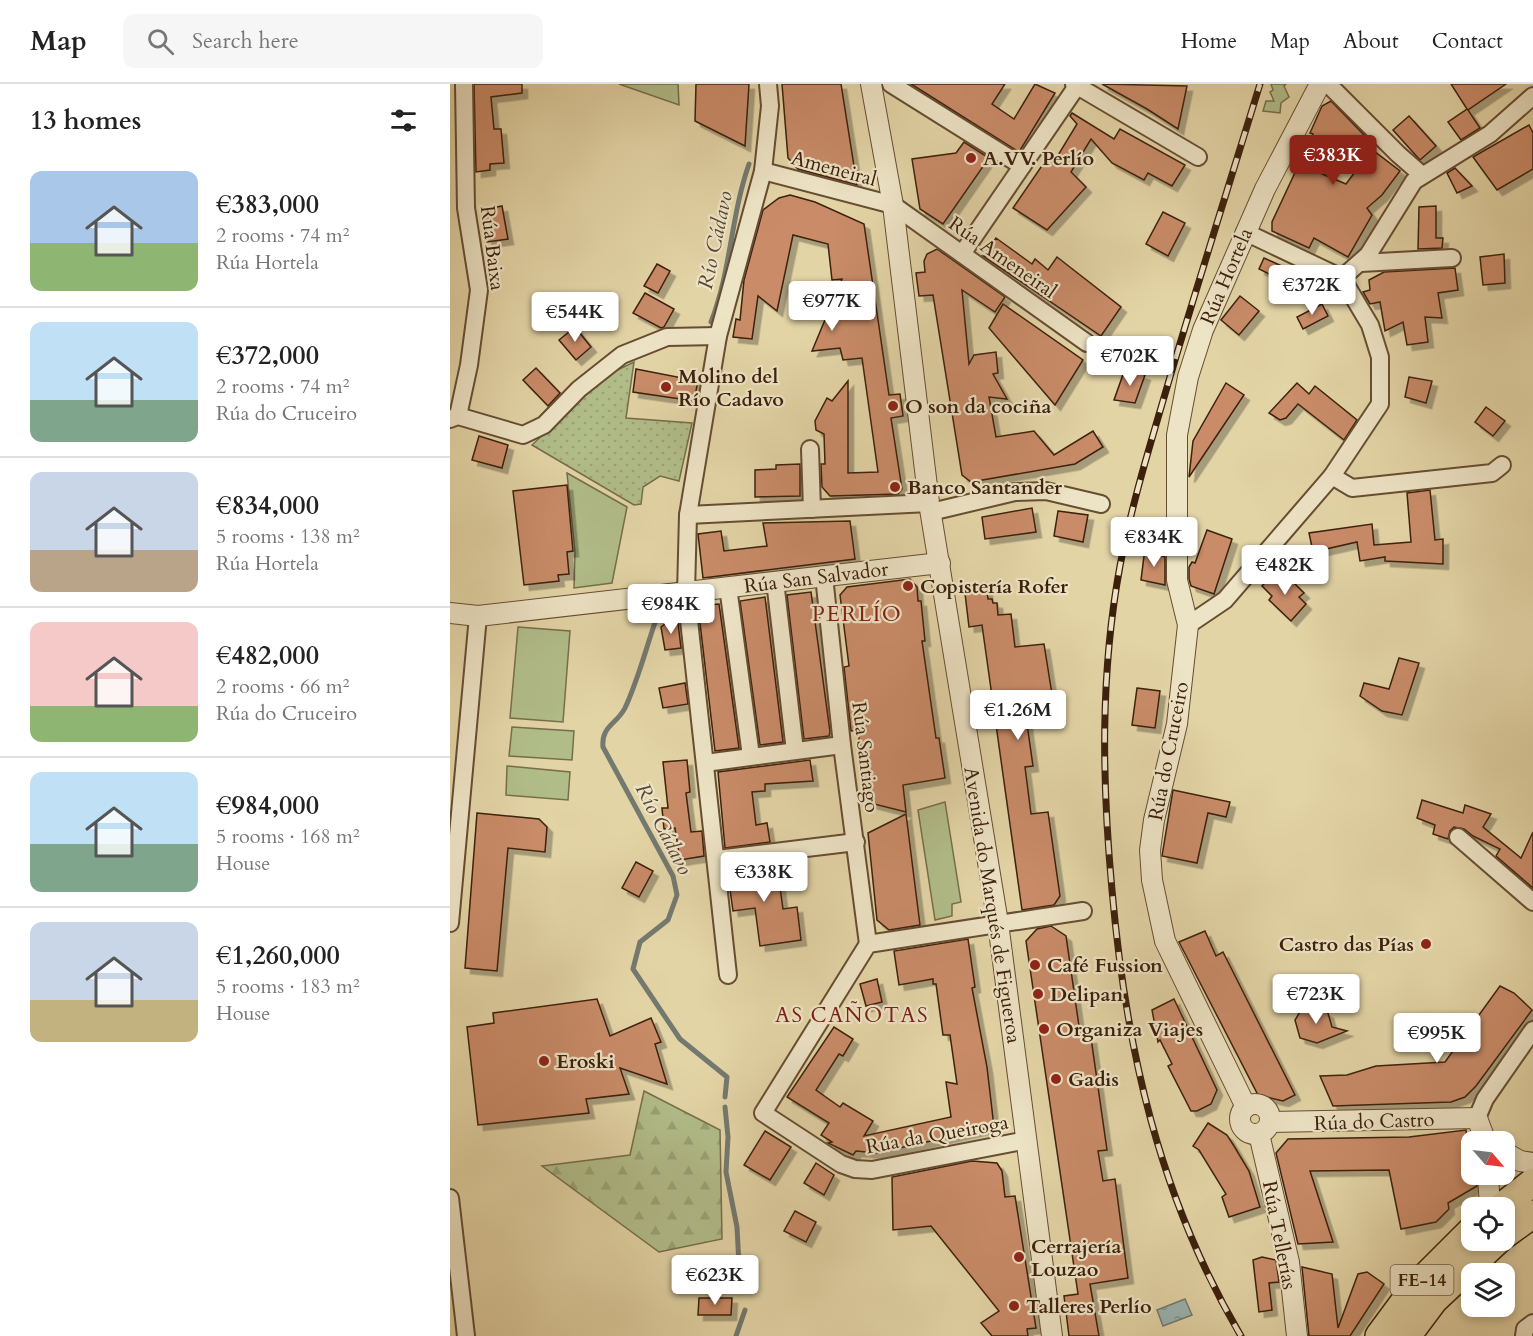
<!DOCTYPE html>
<meta charset="utf-8">
<style>
:root{--surface:#fff;--page:#f6f6f6;--text:#222;--muted:#767676;--line:#e0e0e0;--accent:#8f2418}
body{margin:0;font-family:Cardo,serif;background:var(--page);color:var(--text);height:100vh;display:flex;flex-direction:column;font-size:22px;white-space:nowrap}
*{box-sizing:border-box;margin:0}
p{font-size:20px;color:var(--muted)}
.icon{flex:none;width:33px;height:33px;fill:none;stroke:currentColor;stroke-width:2;stroke-linecap:round;stroke-linejoin:round}
.map{position:relative;flex:1;overflow:hidden}
.drawer{display:flex;flex-direction:column;background:var(--surface);width:450px}
.drawer>*{flex:none}
.needle{width:39px;rotate:118deg}
.fabs{position:absolute;left:1011px;top:1047px;display:grid;gap:12px}
.fabs a{display:grid;place-items:center;width:54px;height:54px;border-radius:12px;background:var(--surface);box-shadow:0 3px 9px #0003;font-size:30px}
.price{position:absolute;translate:-50% -51px;padding:0 14px;border-radius:6px;background:#fff;color:#222;font-size:20px;line-height:39px;filter:drop-shadow(0 2px 3px #0008)}
.price::after{content:'';position:absolute;left:50%;top:36px;width:18px;height:14px;margin-left:-9px;background:inherit;clip-path:polygon(0 0,100% 0,50% 100%)}
.price.active{background:var(--accent);color:#fff}
ul{padding:0;list-style:none}
li{display:flex;align-items:center;gap:18px;height:150px;padding:0 30px}
li+li{border-top:2px solid var(--line)}
li span{display:grid;place-items:center;flex:none;width:168px;height:120px;border-radius:12px;color:#555}
li>.icon{margin-inline-start:auto}
span .icon{width:72px;height:72px;fill:#fffc;stroke-width:1}
li b{font-size:26px}
h2{display:flex;justify-content:space-between;align-items:center;height:72px;padding:0 30px;font-size:26px}
header{display:flex;align-items:center;gap:36px;box-sizing:border-box;height:84px;padding:0 30px;background:var(--surface);border-bottom:2px solid var(--line)}
header strong{font-size:28px}
nav{display:flex;gap:33px;margin-inline-start:auto;font-size:21px}
.search{width:420px;height:54px;background:var(--page);display:flex;align-items:center;gap:15px;box-sizing:border-box;padding:0 21px;border-radius:12px;color:var(--muted);font-size:22px}
main{display:flex;flex:1;min-height:0}
.map>svg:first-child{display:block}
.grass{fill:url(#grass-dots);stroke:#766e4a;stroke-width:1.5}
.forest{fill:url(#forest-firs);stroke:#766e4a;stroke-width:1.5}
.park{fill:#b1bd89;stroke:#766e4a;stroke-width:1.5}
.water{fill:url(#water-ripples);stroke:#747970;stroke-width:1.5}
.lines{fill:none;stroke-linecap:round;stroke-linejoin:round}
.stream{stroke:#747970;stroke-width:5}
.building{fill:#c98b68;stroke:#3c200c;stroke-width:1.5;fill-rule:evenodd;filter:url(#shadow)}
.minor-casing{stroke:#664d32;stroke-width:20}
.tertiary-casing{stroke:#664d32;stroke-width:22}
.trunk-casing{stroke:#3c200c;stroke-width:30}
.minor{stroke:#ede3c5;stroke-width:16}
.tertiary{stroke:#ede3c5;stroke-width:20}
.trunk{stroke:#e3d4a6;stroke-width:27}
.rail-casing{stroke:#3c200c;stroke-width:7}
.rail{stroke:#ede3c5;stroke-width:4.5;stroke-dasharray:14;stroke-linecap:butt}
.poi-dot{fill:#8f2418;stroke:#ede3c5;stroke-width:2}
.labels{text-anchor:middle;stroke-width:4.5;stroke-linejoin:round;paint-order:stroke}
.shield{fill:#ede3c5;stroke:#715a44;stroke-width:1.5}
.shield-label{font-size:18px;font-weight:bold;fill:#3c200c}
.poi-label{font-size:20px;font-weight:bold;fill:#3c200c;stroke:#ede3c5;text-anchor:start}
.street-label{font-size:20px;fill:#3c200c;stroke:#ede3c5}
.water-label{font-size:21px;font-style:italic;fill:#544536;stroke:#ede3c5}
.neighbourhood-label{font-size:21px;letter-spacing:1.5px;fill:#7a1f14;stroke:#ede3c5}
.quarter-label{font-size:22px;letter-spacing:1.5px;fill:#7a1f14;stroke:#ede3c5}
</style>
<header>
<strong>Map</strong>
<div class="search"><svg class="icon" aria-label="search" viewBox="0 0 24 24"><circle cx="10" cy="10" r="6"/><path d="M15 15l6 6"/></svg>Search here</div>
<nav><a>Home</a><a>Map</a><a>About</a><a>Contact</a></nav>
</header>
<main>
<section class="drawer">
<h2>13 homes<svg class="icon" aria-label="filters" viewBox="0 0 24 24"><path d="M4 7h16M4 17h16"/><circle cx="9" cy="7" r="2"/><circle cx="15" cy="17" r="2"/></svg></h2>
<ul>
<li><span style="background:linear-gradient(#a9c7e8 60%,#8fb573 0)"><svg class="icon" aria-label="home" viewBox="0 0 24 24"><path d="M3 11l9-7 9 7M6 9v11h12V9"/></svg></span><div><b>€383,000</b><p>2 rooms · 74 m²</p><p>Rúa Hortela</p></div></li>
<li><span style="background:linear-gradient(#bfe0f5 65%,#7fa58c 0)"><svg class="icon" aria-label="home" viewBox="0 0 24 24"><path d="M3 11l9-7 9 7M6 9v11h12V9"/></svg></span><div><b>€372,000</b><p>2 rooms · 74 m²</p><p>Rúa do Cruceiro</p></div></li>
<li><span style="background:linear-gradient(#c9d6e8 65%,#b9a48a 0)"><svg class="icon" aria-label="home" viewBox="0 0 24 24"><path d="M3 11l9-7 9 7M6 9v11h12V9"/></svg></span><div><b>€834,000</b><p>5 rooms · 138 m²</p><p>Rúa Hortela</p></div></li>
<li><span style="background:linear-gradient(#f6c9c9 70%,#8fb573 0)"><svg class="icon" aria-label="home" viewBox="0 0 24 24"><path d="M3 11l9-7 9 7M6 9v11h12V9"/></svg></span><div><b>€482,000</b><p>2 rooms · 66 m²</p><p>Rúa do Cruceiro</p></div></li>
<li><span style="background:linear-gradient(#bfe0f5 60%,#7fa58c 0)"><svg class="icon" aria-label="home" viewBox="0 0 24 24"><path d="M3 11l9-7 9 7M6 9v11h12V9"/></svg></span><div><b>€984,000</b><p>5 rooms · 168 m²</p><p>House</p></div></li>
<li><span style="background:linear-gradient(#c9d6e8 65%,#c2b280 0)"><svg class="icon" aria-label="home" viewBox="0 0 24 24"><path d="M3 11l9-7 9 7M6 9v11h12V9"/></svg></span><div><b>€1,260,000</b><p>5 rooms · 183 m²</p><p>House</p></div></li>
</ul>
</section>
<div class="map">
<svg width="1083" height="1252" viewBox="0 0 1083 1252">
<defs>
<pattern id="grass-dots" width="8" height="8" patternUnits="userSpaceOnUse" patternTransform="scale(1.5)"><rect width="8" height="8" fill="#b1bd89"/><path d="M2 2h.1M6 6h.1" fill="none" stroke="#99a275" stroke-width="1.8" stroke-linecap="round"/></pattern>
<pattern id="forest-firs" width="22" height="20" patternUnits="userSpaceOnUse" patternTransform="scale(1.5)"><rect width="22" height="20" fill="#b1bd89"/><path d="M5 1l3.5 6h-7zM16 11l3.5 6h-7z" fill="#99a275"/></pattern>
<pattern id="water-ripples" width="26" height="14" patternUnits="userSpaceOnUse" patternTransform="scale(1.5)"><rect width="26" height="14" fill="#9ab5b3"/><path d="M2 4q2-2 4 0t4 0M15 11q2-2 4 0t4 0" fill="none" stroke="#7f9390"/></pattern>
<filter id="shadow"><feDropShadow dx="5.5" dy="5.5" stdDeviation="0" flood-color="#0004"/></filter>
</defs>
<rect width="100%" height="100%" fill="#e3d4a6"/>
<filter id="stains"><feTurbulence type="fractalNoise" baseFrequency=".00333" numOctaves="4"/><feColorMatrix values="0 0 0 0 .2 0 0 0 0 .09 0 0 0 0 .02 0 0 0 .5 -.17"/></filter>
<radialGradient id="worn" r=".72"><stop offset=".6" stop-color="#630" stop-opacity="0"/><stop offset="1" stop-color="#630" stop-opacity=".3"/></radialGradient>
<polygon class="grass" points="184,278 176,334 242,339 229,397 210,392 193,403 191,420 184,421 82,361 155,292"/>
<polygon class="forest" points="194,1007 270,1046 272,1155 209,1168 92,1082 180,1071"/>
<g class="park">
<polygon points="169,0 228,0 229,21"/>
<polygon points="821,0 836,0 834,2 839,13 831,19 830,29 813,27 816,17 824,17 820,8 823,6"/>
<polygon points="117,389 177,423 162,499 124,504 125,468"/>
<polygon points="68,543 120,547 113,638 60,634"/>
<polygon points="62,643 124,647 122,676 59,672"/>
<polygon points="57,682 120,688 118,716 56,711"/>
<polygon points="495,718 511,818 502,820 502,832 485,836 468,726"/>
</g>
<polygon class="water" points="735,1215 742,1231 713,1242 707,1226"/>
<g class="lines">
<g class="stream">
<path d="M 261,238 C 281,187 281,131 299,80"/>
<path d="M 208,530 C 197,560 189,594 175,624 C 167,640 151,642 153,663 L 223,792 L 227,811 L 218,836 L 190,858 L 183,885 L 230,955 L 277,993 L 275,1013"/>
<polyline points="275,1023 278,1053 276,1088 287,1143 290,1200"/>
<polyline points="286,1252 295,1226"/>
</g>
</g>
<g class="building">
<polygon points="24,0 72,0 72,9 41,13 44,45 51,45 54,79 40,80 40,86 26,88"/>
<polygon points="246,0 299,0 295,62 245,37"/>
<polygon points="332,0 391,0 407,101 348,85 338,74"/>
<polygon points="461,0 555,0 542,20 564,35 585,0 605,9 569,68"/>
<polygon points="652,0 737,2 728,45 697,25"/>
<polygon points="1001,0 1056,0 1018,26 1030,44 1011,56 998,38 1017,25"/>
<path d="M 881,17 L 914,51 L 911,57 L 950,87 L 932,111 L 917,124 L 922,131 L 898,173 L 864,154 L 859,164 L 822,147 L 822,138 L 863,50 L 860,49 L 872,22 ZM 884,59 L 916,73 L 896,100 L 870,89 Z"/>
<polygon points="622,29 664,55 670,45 735,81 722,102 698,89 694,96 662,79 641,55 621,88 636,103 597,146 563,124 602,67 607,73 627,40 620,32"/>
<polygon points="959,32 986,62 970,76 943,46"/>
<polygon points="1079,41 1083,49 1083,85 1047,106 1023,73"/>
<polygon points="514,58 539,74 493,140 470,125 462,75 506,69"/>
<polygon points="1005,84 1022,102 1007,109 997,89"/>
<polygon points="340,111 365,118 414,140 439,311 450,310 453,332 441,334 452,405 448,410 380,412 372,403 371,380 375,380 374,350 366,346 365,337 377,314 382,317 398,297 398,389 428,388 412,274 393,276 390,264 362,267 392,195 382,196 378,160 343,151 327,227 308,212 302,255 283,253 286,235 290,236 294,196 313,126 329,114"/>
<polygon points="52,122 58,155 37,158 32,126"/>
<polygon points="986,122 986,154 993,154 992,164 968,165 969,123"/>
<polygon points="713,128 735,139 718,172 696,160"/>
<polygon points="546,154 582,180 585,175 598,186 607,173 671,223 651,252 533,172 539,172 536,169"/>
<polygon points="487,165 555,213 545,228 512,206 519,280 524,271 546,268 548,289 543,290 557,315 539,313 546,353 584,347 604,371 643,347 653,363 625,380 521,398 512,391 483,211 469,212 466,189 475,188 474,177 477,170"/>
<polygon points="1054,170 1055,199 1033,201 1030,173"/>
<polygon points="814,174 874,201 848,204 809,185"/>
<polygon points="207,180 220,187 208,209 194,202"/>
<polygon points="1005,184 1008,206 988,209 992,234 975,233 978,258 957,261 953,238 935,247 930,218 920,220 913,208 920,206 919,196 934,188"/>
<polygon points="195,209 224,225 214,243 211,244 183,229"/>
<polygon points="790,212 809,227 789,251 771,236"/>
<polygon points="553,220 633,276 605,321 539,244"/>
<polygon points="872,220 878,232 853,245 847,233"/>
<polygon points="125,243 141,263 126,276 109,256"/>
<polygon points="86,284 110,309 98,322 73,296"/>
<polygon points="186,285 248,297 244,317 183,308"/>
<polygon points="675,285 695,291 685,319 664,316"/>
<polygon points="959,293 982,297 976,319 955,313"/>
<polygon points="776,299 794,311 739,393 743,357"/>
<polygon points="847,299 859,310 865,302 907,336 894,356 848,320 836,334 830,336 819,329"/>
<polygon points="1036,323 1055,337 1043,352 1025,338"/>
<polygon points="29,352 58,361 52,384 22,376"/>
<polygon points="350,380 350,412 305,413 305,386 326,385 326,381"/>
<polygon points="117,401 123,467 117,468 119,490 108,491 109,497 74,501 63,407"/>
<polygon points="980,406 985,456 993,455 993,480 935,477 935,473 910,477 907,458 863,468 859,449 922,440 924,461 961,458 957,409"/>
<polygon points="582,424 586,448 535,455 532,433"/>
<polygon points="608,427 638,431 633,458 604,452"/>
<polygon points="400,437 405,475 253,494 248,450 271,447 274,467 317,462 313,439"/>
<polygon points="757,446 782,455 764,510 741,502 739,495 739,483 742,478 745,479"/>
<polygon points="695,464 715,473 715,501 691,496"/>
<polygon points="824,489 835,499 839,494 854,509 849,513 856,520 841,537 819,516 822,512 812,502"/>
<polygon points="460,495 467,503 468,517 471,517 475,557 472,557 486,654 489,654 495,694 453,701 456,728 416,718 408,646 401,647 394,583 399,582 390,511 397,503"/>
<polygon points="536,499 538,515 542,515 543,519 547,519 548,531 561,530 565,563 594,560 605,629 576,633 583,682 575,683 581,730 598,728 610,812 604,821 572,826 532,541 519,543 514,501"/>
<polygon points="361,508 380,648 379,652 354,655 337,511"/>
<polygon points="315,513 333,658 310,661 290,517"/>
<polygon points="269,520 289,664 265,667 248,522"/>
<polygon points="227,531 231,564 215,566 211,543"/>
<polygon points="949,574 969,579 952,631 932,627 910,612 914,599 939,605"/>
<polygon points="235,599 238,620 213,624 209,604"/>
<polygon points="687,604 710,607 705,644 682,641"/>
<polygon points="237,676 240,708 236,709 241,748 252,747 254,772 230,776 225,744 214,745 212,724 218,724 213,678"/>
<polygon points="360,676 363,697 315,700 315,707 302,708 306,741 317,739 320,758 275,764 268,688"/>
<polygon points="723,706 780,718 776,733 758,729 747,779 712,772"/>
<polygon points="972,716 1013,729 1015,721 1041,730 1033,743 1071,774 1083,748 1083,804 1046,772 1050,765 1023,752 1014,745 1004,743 1000,747 998,755 983,750 985,741 967,734"/>
<polygon points="27,729 89,735 97,743 95,768 58,764 47,887 15,884"/>
<polygon points="456,730 470,841 439,846 427,836 418,749"/>
<polygon points="186,778 203,787 189,813 172,804"/>
<polygon points="322,779 323,781 327,781 333,825 347,823 351,856 310,862 305,824 283,827 277,784"/>
<polygon points="601,842 616,852 631,956 641,954 657,1066 648,1067 653,1097 665,1095 678,1194 640,1200 649,1252 619,1252 614,1212 628,1210 576,857 587,845"/>
<polygon points="755,847 766,872 773,868 845,1011 833,1017 808,1011 729,858"/>
<polygon points="518,855 525,903 522,904 537,983 544,1043 427,1069 406,1067 403,1071 378,1059 382,1058 371,1051 379,1039 337,1013 384,943 403,955 393,972 389,970 366,1006 390,1023 393,1019 423,1037 414,1052 501,1033 496,998 507,1000 500,951 493,951 486,900 483,900 483,895 449,901 444,867"/>
<polygon points="427,895 432,918 416,922 410,900"/>
<polygon points="1050,902 1064,909 1082,926 1026,1002 1015,1013 1001,1018 883,1022 870,992 897,991 926,982 995,978"/>
<polygon points="147,915 160,952 201,934 211,958 205,960 217,1000 170,984 179,1010 136,1015 139,1029 28,1041 17,943 44,939 43,929"/>
<polygon points="724,915 767,1006 761,1020 747,1027 741,1027 718,982 722,980 710,956 708,958 702,926"/>
<polygon points="862,921 878,929 882,943 897,947 867,959 850,954 845,936 851,926"/>
<polygon points="758,1039 777,1051 784,1062 799,1087 810,1123 779,1133 772,1113 776,1110 749,1066 743,1062"/>
<polygon points="1016,1046 1022,1090 1025,1090 1027,1102 998,1119 999,1125 986,1138 951,1145 939,1086 860,1087 883,1158 848,1160 826,1069 838,1055 959,1053"/>
<polygon points="315,1047 341,1063 320,1096 294,1081"/>
<polygon points="522,1077 547,1079 552,1087 555,1113 565,1112 586,1244 577,1245 578,1252 542,1252 531,1239 549,1227 481,1142 443,1146 442,1093"/>
<polygon points="366,1079 384,1091 374,1111 354,1099"/>
<polygon points="345,1127 366,1138 356,1158 334,1147"/>
<polygon points="812,1173 826,1176 829,1198 819,1199 822,1226 809,1228 803,1176"/>
<polygon points="852,1183 882,1190 888,1244 908,1190 917,1188 934,1200 900,1252 859,1252"/>
<polygon points="249,1214 282,1214 281,1231 248,1231"/>
</g>
<g class="lines">
<defs>
<g id="minor">
<polyline points="441,0 572,82"/>
<polyline points="624,0 748,73"/>
<polyline points="878,0 948,70 972,91"/>
<polyline points="313,87 443,121 637,259"/>
<polyline points="512,170 627,2"/>
<polyline points="911,179 1002,174"/>
<polyline points="892,194 918,171 964,97 1040,50 1083,12"/>
<polyline points="8,332 19,281 29,206 16,124 14,0"/>
<polyline points="0,335 8,332 73,351 94,341 129,305 172,271 217,253 268,252"/>
<polyline points="360,365 362,425"/>
<polyline points="882,392 902,404 1042,389 1052,381"/>
<polyline points="481,428 565,408 596,407 651,420"/>
<polyline points="238,431 479,419"/>
<polyline points="374,492 392,661 418,860"/>
<polyline points="325,497 345,667"/>
<polyline points="278,503 301,672"/>
<polyline points="738,541 775,516 882,392 930,320 930,273 920,241 892,194 795,148"/>
<polyline points="255,679 392,661"/>
<polyline points="1008,753 1083,818"/>
<polyline points="267,775 406,758"/>
<polyline points="0,839 28,532"/>
<polyline points="278,891 236,509 238,431 268,252 313,87 320,22 318,0"/>
<polyline points="1027,1034 1035,1015 1083,946"/>
<polyline points="577,1056 422,1086 405,1085 391,1080 313,1029 418,860 633,827"/>
<polyline points="0,1114 16,1252"/>
<polyline points="1074,1252 1075,1245 1083,1239"/>
</g>
<g id="tertiary">
<polyline points="421,0 443,121 479,419 548,839 602,1252"/>
<polyline points="0,529 28,532 490,479"/>
<circle cx="805" cy="1035" r="15"/>
<polyline points="796,1023 715,857 702,796 700,766 704,736 727,640 738,541 727,496 727,351 738,293 753,246 815,105 870,0"/>
<polyline points="821,1038 1027,1034 1036,1058"/>
<polyline points="809,1050 839,1178 847,1252"/>
<polyline points="1054,1068 1070,1077 1083,1079"/>
<polyline points="1038,1090 1040,1124"/>
</g>
<g id="trunk">
<polyline points="1050,1124 1083,1098"/>
<polyline points="1054,1151 1083,1130"/>
<polyline points="929,1252 966,1202 1022,1146"/>
<polyline points="957,1252 984,1216 1048,1156"/>
</g>
</defs>
<use href="#minor" class="minor-casing"/>
<use href="#tertiary" class="tertiary-casing"/>
<use href="#trunk" class="trunk-casing"/>
<use href="#minor" class="minor"/>
<use href="#tertiary" class="tertiary"/>
<use href="#trunk" class="trunk"/>
<defs>
<path id="rail" d="M 791,1252 C 709,1113 676,965 662,806 C 652,697 650,590 670,482 C 682,418 702,355 720,293 C 749,195 780,98 810,0"/>
</defs>
<use href="#rail" class="rail-casing"/>
<use href="#rail" class="rail"/>
</g>
<g class="poi-dot">
<circle cx="521" cy="74" r="6"/>
<circle cx="216" cy="303" r="6"/>
<circle cx="443" cy="322" r="6"/>
<circle cx="445" cy="403" r="6"/>
<circle cx="458" cy="502" r="6"/>
<circle cx="976" cy="860" r="6"/>
<circle cx="585" cy="881" r="6"/>
<circle cx="588" cy="910" r="6"/>
<circle cx="594" cy="945" r="6"/>
<circle cx="94" cy="977" r="6"/>
<circle cx="606" cy="995" r="6"/>
<circle cx="569" cy="1173" r="6"/>
<circle cx="564" cy="1222" r="6"/>
</g>
<g class="labels">
<rect class="shield" x="940.5" y="1181" width="63" height="30" rx="4.5"/>
<g class="shield-label">
<text x="972" y="1202">FE-14</text>
</g>
<g class="poi-label">
<text x="533" y="81">A.VV. Perlío</text>
<text x="228" y="299">Molino del<tspan x="228" dy="23">Río Cadavo</tspan></text>
<text x="455" y="329">O son da cociña</text>
<text x="457" y="410">Banco Santander</text>
<text x="470" y="509">Copistería Rofer</text>
<text x="964" y="867" text-anchor="end">Castro das Pías</text>
<text x="597" y="888">Café Fussion</text>
<text x="600" y="917">Delipan</text>
<text x="606" y="952">Organiza Viajes</text>
<text x="106" y="984">Eroski</text>
<text x="618" y="1002">Gadis</text>
<text x="581" y="1169">Cerrajería<tspan x="581" dy="23">Louzao</tspan></text>
<text x="576" y="1229">Talleres Perlío</text>
</g>
<g class="street-label">
<text transform="translate(384 84) rotate(15)" y="7">Ameneiral</text>
<text transform="translate(43 164) rotate(83)" y="7">Rúa Baixa</text>
<text transform="translate(553 173) rotate(35)" y="7">Rúa Ameneiral</text>
<text transform="translate(776 192) rotate(-67)" y="7">Rúa Hortela</text>
<text transform="translate(366 493) rotate(-7)" y="7">Rúa San Salvador</text>
<text transform="translate(718 667) rotate(-79)" y="7">Rúa do Cruceiro</text>
<text transform="translate(416 673) rotate(83)" y="7">Rúa Santiago</text>
<text transform="translate(543 821) rotate(81)" y="7">Avenida do Marqués de Figueroa</text>
<text transform="translate(924 1037) rotate(-2)" y="7">Rúa do Castro</text>
<text transform="translate(487 1050) rotate(-10)" y="7">Rúa da Queiroga</text>
<text transform="translate(830 1151) rotate(79)" y="7">Rúa Tellerías</text>
</g>
<g class="water-label">
<text transform="translate(265 156) rotate(-78)" y="7">Río Cádavo</text>
<text transform="translate(214 745) rotate(63)" y="7">Río Cádavo</text>
</g>
<g class="neighbourhood-label">
<text x="402" y="938">AS CAÑOTAS</text>
</g>
<g class="quarter-label">
<text x="407" y="537">PERLÍO</text>
</g>
</g>
<rect width="100%" height="100%" filter="url(#stains)"/>
<rect width="100%" height="100%" fill="url(#worn)"/>
</svg>
<div class="fabs">
<a><svg class="needle" viewBox="-14 -14 28 28"><path d="M0-13l5 13h-10z" fill="#e53935"/><path d="M0 13l5-13h-10z" fill="#767676"/></svg></a>
<a><svg class="icon" aria-label="locate" viewBox="0 0 24 24"><circle cx="12" cy="12" r="6"/><path d="M12 2v4M12 18v4M2 12h4M18 12h4"/></svg></a>
<a><svg class="icon" aria-label="layers" viewBox="0 0 24 24"><path d="M12 4l9 5-9 5-9-5zM3 14l9 5 9-5"/></svg></a>
</div>
<b class="price active" style="left:883px;top:102px">€383K</b>
<b class="price" style="left:862px;top:232px">€372K</b>
<b class="price" style="left:382px;top:248px">€977K</b>
<b class="price" style="left:125px;top:259px">€544K</b>
<b class="price" style="left:680px;top:303px">€702K</b>
<b class="price" style="left:704px;top:484px">€834K</b>
<b class="price" style="left:835px;top:512px">€482K</b>
<b class="price" style="left:221px;top:551px">€984K</b>
<b class="price" style="left:568px;top:657px">€1.26M</b>
<b class="price" style="left:314px;top:819px">€338K</b>
<b class="price" style="left:866px;top:941px">€723K</b>
<b class="price" style="left:987px;top:980px">€995K</b>
<b class="price" style="left:265px;top:1222px">€623K</b>
</div>
</main>
